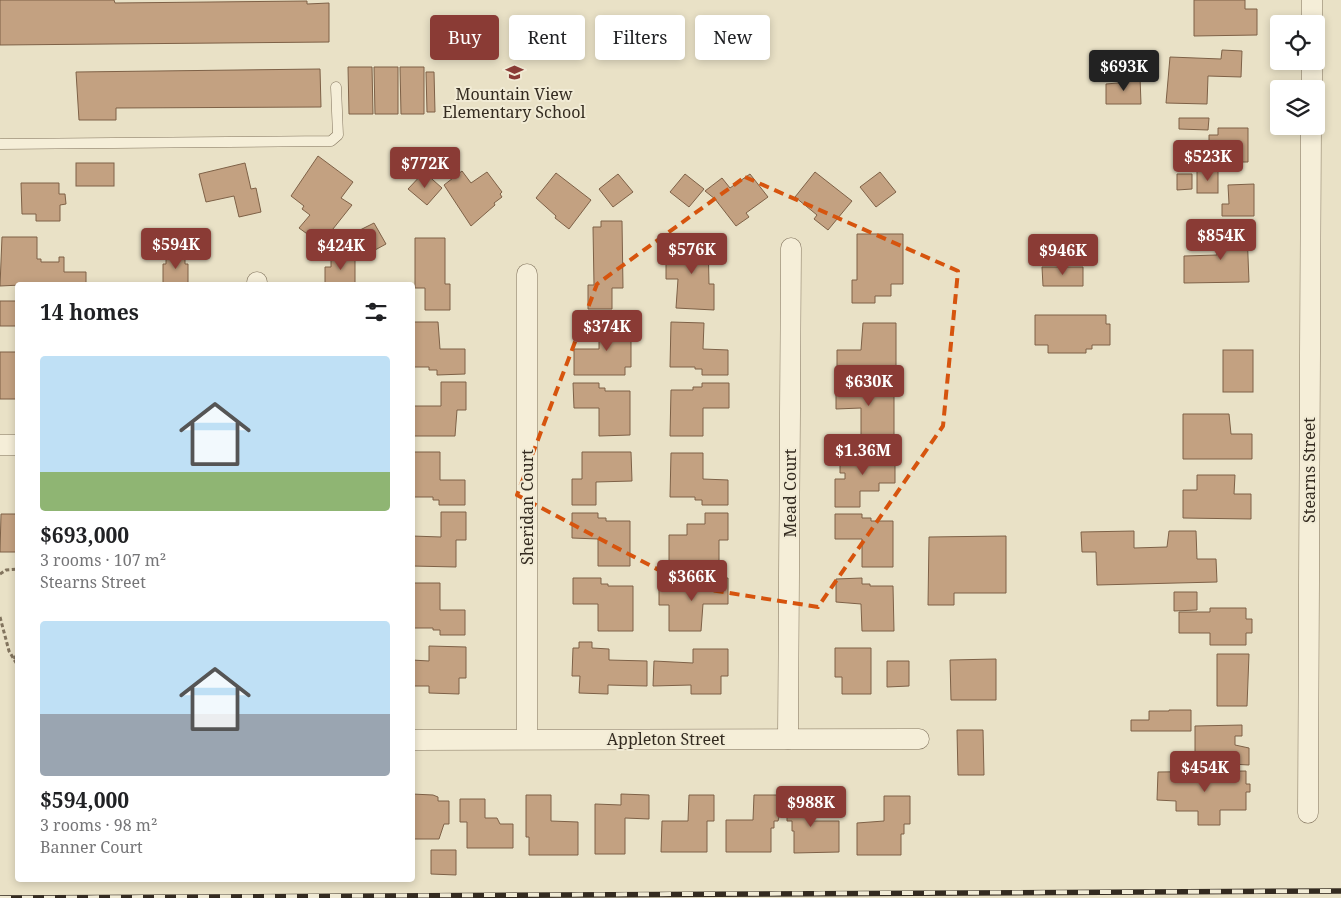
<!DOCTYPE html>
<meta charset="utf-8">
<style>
:root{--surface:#fff;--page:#f6f6f6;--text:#202124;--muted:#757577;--accent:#8a3b35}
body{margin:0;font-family:"Noto Serif",serif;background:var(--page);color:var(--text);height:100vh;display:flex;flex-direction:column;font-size:19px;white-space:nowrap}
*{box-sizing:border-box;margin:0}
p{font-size:16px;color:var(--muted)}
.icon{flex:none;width:28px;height:28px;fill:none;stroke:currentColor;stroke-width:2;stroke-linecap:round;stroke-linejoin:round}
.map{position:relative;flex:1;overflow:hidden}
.sheet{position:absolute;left:15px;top:282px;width:400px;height:600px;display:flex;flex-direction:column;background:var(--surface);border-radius:5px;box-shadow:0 2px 8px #0003}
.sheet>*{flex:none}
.guide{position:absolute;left:430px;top:15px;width:475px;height:45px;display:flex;gap:10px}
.tools{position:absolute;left:1270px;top:15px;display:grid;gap:10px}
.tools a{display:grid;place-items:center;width:55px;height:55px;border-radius:5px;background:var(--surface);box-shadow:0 2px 8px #0003;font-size:25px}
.price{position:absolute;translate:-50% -42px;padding:0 11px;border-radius:5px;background:var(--accent);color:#fff;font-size:16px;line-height:32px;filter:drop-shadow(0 1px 2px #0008)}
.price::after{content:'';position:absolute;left:50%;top:30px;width:15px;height:11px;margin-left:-8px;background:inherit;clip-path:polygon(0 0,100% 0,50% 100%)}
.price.selected{background:#222;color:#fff}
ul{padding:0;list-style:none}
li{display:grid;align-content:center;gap:10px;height:265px;padding:0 25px}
li span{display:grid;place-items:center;height:155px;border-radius:5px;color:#555}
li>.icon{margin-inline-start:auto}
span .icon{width:90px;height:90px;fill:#fffc;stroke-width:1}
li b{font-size:21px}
h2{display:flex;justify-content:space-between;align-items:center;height:60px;padding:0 25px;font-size:21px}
.chip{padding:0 18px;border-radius:5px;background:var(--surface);box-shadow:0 2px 8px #0003;font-size:18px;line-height:45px}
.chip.selected{background:var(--accent);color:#fff}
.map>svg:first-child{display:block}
.building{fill:#c3a181;stroke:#7e6147}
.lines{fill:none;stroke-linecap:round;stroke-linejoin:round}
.service-casing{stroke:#82745e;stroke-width:11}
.minor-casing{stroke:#82745e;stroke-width:21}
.path{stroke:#82745e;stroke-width:3;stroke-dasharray:4 2.5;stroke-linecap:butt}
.service{stroke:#f5eed8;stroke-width:10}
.minor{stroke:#f5eed8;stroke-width:20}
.rail-casing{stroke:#342b20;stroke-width:5.5}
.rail{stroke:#f1ebd5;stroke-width:4;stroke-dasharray:11;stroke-linecap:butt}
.marked{fill:none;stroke:#d6540e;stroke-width:4;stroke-dasharray:10 6;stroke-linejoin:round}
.labels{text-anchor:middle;stroke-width:4;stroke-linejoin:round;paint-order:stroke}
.poi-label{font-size:16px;fill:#342b20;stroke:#f1ebd5}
.street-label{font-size:16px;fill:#342b20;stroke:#f1ebd5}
</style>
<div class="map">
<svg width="1341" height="898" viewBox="0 0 1341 898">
<rect width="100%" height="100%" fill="#e9e1c6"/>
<g class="building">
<polygon points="0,0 114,0 115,3 307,1 307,4 329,3 329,42 0,45"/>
<polygon points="1194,0 1245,0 1245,9 1257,9 1257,35 1194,36"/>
<polygon points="1222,50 1242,51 1241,77 1208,76 1207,104 1166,103 1170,57 1221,59"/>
<polygon points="348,67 372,67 373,114 349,114"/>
<polygon points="374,67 398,67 398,114 375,114"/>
<polygon points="400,67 424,67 424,114 401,114"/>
<polygon points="320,69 321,107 116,108 116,120 79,120 76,72"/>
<polygon points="426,72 434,72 435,112 427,112"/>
<polygon points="1129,77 1140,77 1141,104 1106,104 1106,84 1129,82"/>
<polygon points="1179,118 1209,118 1208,130 1179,129"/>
<polygon points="1218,128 1248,128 1248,162 1204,162 1204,148 1209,148 1209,135 1218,135"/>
<polygon points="318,156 353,182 341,198 352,205 321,244 299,228 310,215 302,209 304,206 291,196"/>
<rect x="76" y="163" width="38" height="23"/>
<polygon points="245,163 251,189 256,188 261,212 239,217 234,196 206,202 199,174"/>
<polygon points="462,171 471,183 487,172 502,192 500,194 502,197 494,203 495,205 471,226 444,185"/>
<rect x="1197" y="171" width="21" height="22"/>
<polygon points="424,172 442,188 427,205 408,189"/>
<polygon points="815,172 852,201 828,230 814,219 817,215 795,197"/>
<polygon points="880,172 896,192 876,207 860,187"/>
<polygon points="556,173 591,200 569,229 555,218 556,216 536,198"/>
<polygon points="618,174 633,192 613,207 599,189"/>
<polygon points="685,174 704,189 689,207 670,192"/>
<polygon points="750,174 768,197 746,213 749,217 736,226 715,199 705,191 722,178 730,188"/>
<polygon points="1177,174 1192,174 1192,189 1177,190"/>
<polygon points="21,183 59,183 59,194 65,194 66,204 60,205 60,221 36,221 36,214 22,214"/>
<polygon points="1254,184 1254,216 1222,216 1222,204 1229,204 1228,185"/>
<polygon points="601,221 622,221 623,288 612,288 612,309 588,309 588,285 594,285 593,227 601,227"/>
<polygon points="374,223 386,244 364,256 352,234"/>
<polygon points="1247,231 1249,282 1184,283 1184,256 1217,255 1217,232"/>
<polygon points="857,234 903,234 903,284 891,284 891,296 875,296 875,303 852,303 852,280 857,280"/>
<polygon points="2,237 37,237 37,259 41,259 41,262 59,262 59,257 64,257 64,272 86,272 86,285 42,284 0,286"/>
<polygon points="415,238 445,238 445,284 450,284 450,310 425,310 425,288 415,288"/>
<polygon points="678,238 708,238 709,284 714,284 714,310 676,308 678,279 666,279 666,259 678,259"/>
<polygon points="166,253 185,253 185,264 188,264 188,285 163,285 163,264 166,264"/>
<polygon points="331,255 355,256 355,285 325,285 325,267 331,267"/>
<polygon points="1042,267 1083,267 1083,286 1043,286"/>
<rect x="0" y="301" width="17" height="25"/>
<polygon points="1035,315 1106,315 1106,324 1110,324 1110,345 1092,345 1092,349 1086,349 1086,353 1048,353 1048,345 1035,345"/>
<polygon points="412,322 438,322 440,349 465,349 465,374 437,375 437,370 429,370 429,367 412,367"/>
<polygon points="599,322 631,322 631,367 625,367 625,375 574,375 574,349 599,349"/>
<polygon points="671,322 704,323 703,349 728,350 728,375 702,375 702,369 695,369 695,367 670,367"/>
<polygon points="863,323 896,323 896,377 837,375 837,350 861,350"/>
<rect x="1223" y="350" width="30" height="42"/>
<rect x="0" y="352" width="18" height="47"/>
<polygon points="441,382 466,382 466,410 457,410 455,436 412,436 412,406 441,406"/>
<polygon points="573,383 599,383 599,388 605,388 605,391 630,391 630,435 599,436 599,408 574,408"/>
<polygon points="702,383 729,383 729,408 703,408 703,436 670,436 671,390 693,390 693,387 702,387"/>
<polygon points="836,383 862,383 862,387 869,387 869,391 894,391 894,435 861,435 861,408 836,409"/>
<polygon points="1183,414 1229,414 1231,434 1252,434 1252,459 1183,459"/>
<polygon points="412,452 440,452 440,480 465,480 465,505 439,505 439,500 433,500 433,497 412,497"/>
<polygon points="582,452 631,452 632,481 596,482 596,505 572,505 572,479 582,479"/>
<polygon points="845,452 895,453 895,483 879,483 879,491 860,491 860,507 835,507 835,479 845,479 845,473 840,473 840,463 845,463"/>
<polygon points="671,453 703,453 703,479 728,480 728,505 702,505 702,500 695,500 695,497 670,497"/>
<polygon points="1197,475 1235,475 1234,494 1251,494 1251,519 1183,518 1183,490 1197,490"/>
<polygon points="441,512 466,512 466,540 456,540 456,567 412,566 412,536 441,537"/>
<polygon points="572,513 598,513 598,518 606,518 606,521 630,521 630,566 598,566 598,539 572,538"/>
<polygon points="705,513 728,513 728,540 719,540 719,567 669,567 669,535 687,535 687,524 705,524"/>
<polygon points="1,514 18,514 18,552 0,552"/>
<polygon points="835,514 862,514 862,518 871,518 871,521 893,521 893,567 862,567 862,539 835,539"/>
<polygon points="1134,531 1134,548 1167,547 1169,531 1196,531 1197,559 1216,559 1217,582 1097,585 1096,552 1082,552 1081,532"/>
<polygon points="1006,536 1006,593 954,593 954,605 928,605 929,537"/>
<polygon points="573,578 601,578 601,584 608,584 608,586 633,586 633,631 598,631 598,604 573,604"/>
<polygon points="728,578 728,604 703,604 701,631 669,631 669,605 659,605 659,586 691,586 691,583 701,583 701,579"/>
<polygon points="862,578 862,584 870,584 870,586 893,586 894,631 862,631 861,604 836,602 836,579"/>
<polygon points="412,583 440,583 440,610 465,610 465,635 440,635 440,630 433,630 433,628 412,628"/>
<polygon points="1174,592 1197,592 1197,610 1174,611"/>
<polygon points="1210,608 1246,608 1246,619 1252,619 1252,633 1246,633 1246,645 1210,645 1210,633 1179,633 1179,612 1210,612"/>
<polygon points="579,642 592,642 592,648 609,649 609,660 647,661 647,686 608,685 608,694 579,693 580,676 572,676 573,648 579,648"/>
<polygon points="429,646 466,647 466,678 459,678 459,694 429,693 429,686 412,686 412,660 429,661"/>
<polygon points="835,648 871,648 871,694 842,694 842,677 835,677"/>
<polygon points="693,649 728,649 728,676 721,676 721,694 691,694 691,685 653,686 654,661 693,663"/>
<polygon points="1217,654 1249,654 1247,706 1217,706"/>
<polygon points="996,659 996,700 951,700 950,660"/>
<polygon points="887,661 909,661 909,686 887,687"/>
<polygon points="1169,710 1191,710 1191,731 1131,731 1131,720 1149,720 1149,711 1169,711"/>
<polygon points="1242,725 1242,736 1235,736 1235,745 1249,748 1249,765 1195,762 1195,726"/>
<polygon points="957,730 983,730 984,775 958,775"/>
<polygon points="1246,771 1246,784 1250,784 1250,792 1246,792 1246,810 1220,810 1220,825 1198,825 1198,811 1176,811 1176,801 1157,800 1158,772"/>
<polygon points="412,794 433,795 438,797 438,801 449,801 449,824 444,824 439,839 412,839"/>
<polygon points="621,794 649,795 649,819 625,818 625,854 595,854 595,804 621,805"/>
<polygon points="526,795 551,795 551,821 578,822 578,855 529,855 529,837 526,837"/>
<polygon points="689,795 714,795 714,821 707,821 707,852 661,852 662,821 688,821"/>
<polygon points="754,795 779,795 779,817 778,821 774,821 774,828 771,828 771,852 726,852 726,820 753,820"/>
<polygon points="787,795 812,795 812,821 839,821 839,852 794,853 794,831 792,831 792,821 787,821"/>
<polygon points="884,796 910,796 910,824 904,824 904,834 901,834 901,855 857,855 857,823 884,821"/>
<polygon points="460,799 485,799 485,818 497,818 500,824 513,824 513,848 467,848 467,822 460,822"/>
<polygon points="431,850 456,850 456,875 431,874"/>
</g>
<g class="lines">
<defs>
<polyline id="service" points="0,144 331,141 338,135 336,87"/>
<g id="minor">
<polyline points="1312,24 1312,0"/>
<polyline points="1312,89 1312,61"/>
<polyline points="527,274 527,739"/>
<polyline points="257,282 257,285"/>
<polyline points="0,445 18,445"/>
<polyline points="788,739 791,248"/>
<polyline points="412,740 919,739"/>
<polyline points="1308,813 1311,126"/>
</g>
</defs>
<use href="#service" class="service-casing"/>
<use href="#minor" class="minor-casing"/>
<g class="path">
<polyline points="0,574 6,570 18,569"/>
<polyline points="0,617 9,651 18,666"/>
<polyline points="14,659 18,653"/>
</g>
<use href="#service" class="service"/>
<use href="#minor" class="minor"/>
<defs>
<path id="rail" d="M 0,898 C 447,895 894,893 1341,891"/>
</defs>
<use href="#rail" class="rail-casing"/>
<use href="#rail" class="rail"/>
</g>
<path class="marked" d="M 745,177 L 958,271 L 943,426 L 818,607 L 691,587 L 517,495 L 597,284 Z"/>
<defs>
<symbol id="school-bare" viewBox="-9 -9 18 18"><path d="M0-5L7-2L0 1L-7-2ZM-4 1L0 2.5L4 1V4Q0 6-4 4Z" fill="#8a3b35" stroke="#f1ebd5" stroke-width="2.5" paint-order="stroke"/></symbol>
</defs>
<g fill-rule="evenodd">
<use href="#school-bare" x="502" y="60" width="25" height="25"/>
</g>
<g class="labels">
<g class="poi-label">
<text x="514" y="100">Mountain View<tspan x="514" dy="18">Elementary School</tspan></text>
</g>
<g class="street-label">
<text transform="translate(1309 470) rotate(-90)" y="6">Stearns Street</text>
<text transform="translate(790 493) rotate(-90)" y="6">Mead Court</text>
<text transform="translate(527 507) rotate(-90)" y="6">Sheridan Court</text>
<text x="666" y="745">Appleton Street</text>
</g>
</g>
</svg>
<div class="tools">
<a><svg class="icon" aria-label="locate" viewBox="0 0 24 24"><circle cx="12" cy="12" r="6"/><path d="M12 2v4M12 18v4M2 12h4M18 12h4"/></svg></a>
<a><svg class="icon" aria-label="layers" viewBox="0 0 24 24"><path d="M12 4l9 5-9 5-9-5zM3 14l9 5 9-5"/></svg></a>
</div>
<b class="price selected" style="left:1124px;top:92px">$693K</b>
<b class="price" style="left:1208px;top:182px">$523K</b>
<b class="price" style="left:425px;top:189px">$772K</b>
<b class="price" style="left:1221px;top:261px">$854K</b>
<b class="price" style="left:176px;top:270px">$594K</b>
<b class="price" style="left:341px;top:271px">$424K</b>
<b class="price" style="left:692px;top:275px">$576K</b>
<b class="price" style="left:1063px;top:276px">$946K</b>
<b class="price" style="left:607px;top:352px">$374K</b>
<b class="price" style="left:869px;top:407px">$630K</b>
<b class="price" style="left:863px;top:476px">$1.36M</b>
<b class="price" style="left:692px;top:602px">$366K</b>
<b class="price" style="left:1205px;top:793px">$454K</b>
<b class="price" style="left:811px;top:828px">$988K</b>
<div class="guide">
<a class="chip selected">Buy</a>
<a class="chip">Rent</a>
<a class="chip">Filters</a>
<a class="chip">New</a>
</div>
<section class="sheet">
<h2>14 homes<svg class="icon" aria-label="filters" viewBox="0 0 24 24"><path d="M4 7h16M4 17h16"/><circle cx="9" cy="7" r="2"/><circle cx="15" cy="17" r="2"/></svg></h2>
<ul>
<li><span style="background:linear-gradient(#bfe0f5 75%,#8fb573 0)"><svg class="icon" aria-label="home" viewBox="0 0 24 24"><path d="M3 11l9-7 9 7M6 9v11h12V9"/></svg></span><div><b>$693,000</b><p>3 rooms · 107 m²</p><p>Stearns Street</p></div></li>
<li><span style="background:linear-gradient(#bfe0f5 60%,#9aa5b1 0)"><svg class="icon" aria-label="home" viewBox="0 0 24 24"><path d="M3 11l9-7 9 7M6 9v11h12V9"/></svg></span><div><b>$594,000</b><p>3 rooms · 98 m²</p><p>Banner Court</p></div></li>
</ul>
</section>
</div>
